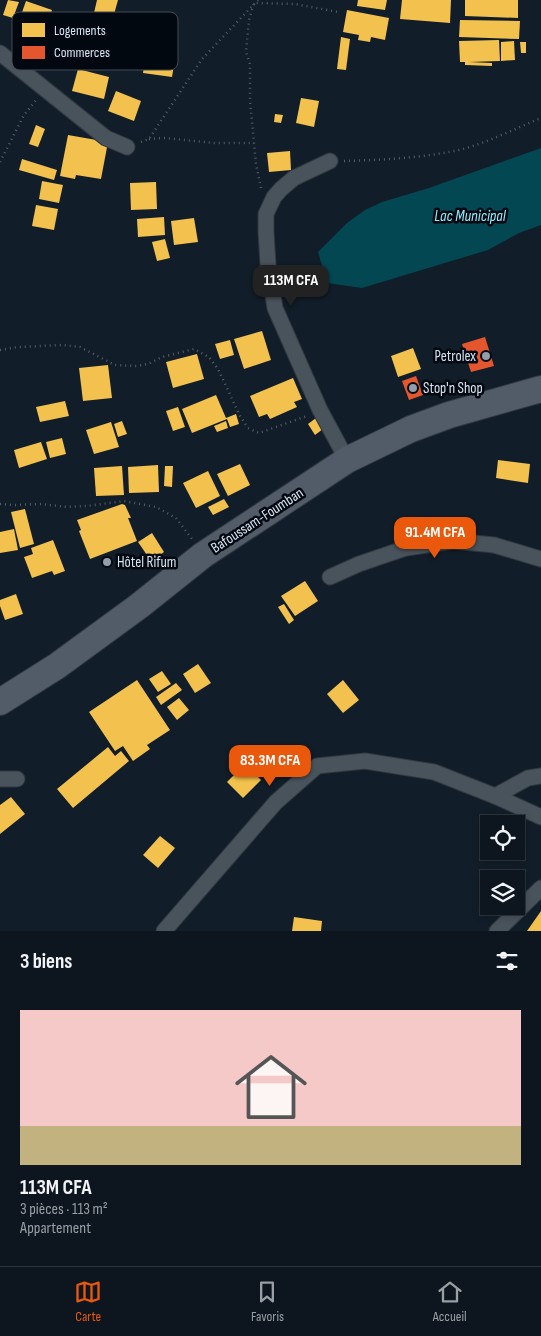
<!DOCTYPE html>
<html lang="fr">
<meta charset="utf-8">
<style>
:root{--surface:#0d161e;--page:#161f27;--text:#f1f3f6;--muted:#9a9fa4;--line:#2d353c;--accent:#ea580c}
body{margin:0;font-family:"Sofia Sans Condensed",sans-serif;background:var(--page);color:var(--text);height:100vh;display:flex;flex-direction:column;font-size:19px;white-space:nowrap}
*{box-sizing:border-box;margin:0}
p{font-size:16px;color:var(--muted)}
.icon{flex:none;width:28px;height:28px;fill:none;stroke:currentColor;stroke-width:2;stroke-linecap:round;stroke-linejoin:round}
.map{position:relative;height:931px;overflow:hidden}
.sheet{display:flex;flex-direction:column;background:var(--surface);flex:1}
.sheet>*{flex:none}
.controls{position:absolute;left:480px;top:815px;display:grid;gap:10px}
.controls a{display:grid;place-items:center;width:45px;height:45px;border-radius:0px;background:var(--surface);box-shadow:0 2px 8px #0003,0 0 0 1px var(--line);font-size:25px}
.price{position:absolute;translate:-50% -42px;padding:0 11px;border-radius:10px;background:var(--accent);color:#fff;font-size:16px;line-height:32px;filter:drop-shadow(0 1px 2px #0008)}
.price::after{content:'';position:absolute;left:50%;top:30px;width:15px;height:11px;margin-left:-8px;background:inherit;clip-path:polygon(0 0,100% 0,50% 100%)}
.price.active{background:#222;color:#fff}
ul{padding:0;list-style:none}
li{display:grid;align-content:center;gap:10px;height:265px;padding:0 20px}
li+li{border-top:1px solid var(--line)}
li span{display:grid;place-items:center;height:155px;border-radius:0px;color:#555}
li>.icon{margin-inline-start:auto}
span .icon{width:90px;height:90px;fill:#fffc;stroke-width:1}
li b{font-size:21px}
h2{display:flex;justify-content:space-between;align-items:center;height:60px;padding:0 20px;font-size:21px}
.tab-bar{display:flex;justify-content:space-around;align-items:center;height:70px;border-top:1px solid var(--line);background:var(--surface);font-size:14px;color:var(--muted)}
.tab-bar a{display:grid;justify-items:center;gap:2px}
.tab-bar .active{color:var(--accent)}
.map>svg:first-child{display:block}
.water{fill:#034752}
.homes{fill:#f2c14e}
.shops{fill:#e4572e}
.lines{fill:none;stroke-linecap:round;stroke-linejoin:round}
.street-casing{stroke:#303842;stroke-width:17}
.highway-casing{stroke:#303842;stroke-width:28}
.path{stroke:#565e65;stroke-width:2.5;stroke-dasharray:1 4;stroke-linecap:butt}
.street{stroke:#49535b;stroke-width:15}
.highway{stroke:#525c69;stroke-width:26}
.poi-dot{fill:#919eab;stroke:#020810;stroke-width:2}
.labels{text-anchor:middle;stroke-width:5;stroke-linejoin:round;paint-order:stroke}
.poi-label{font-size:15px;fill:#d6e3f1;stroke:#020810;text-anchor:start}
.street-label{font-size:15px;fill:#d6e3f1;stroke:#020810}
.water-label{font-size:16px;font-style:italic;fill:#93edfe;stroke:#020810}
.key{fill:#020810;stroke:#424a54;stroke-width:1}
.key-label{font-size:14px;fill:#d6e3f1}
</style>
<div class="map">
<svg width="541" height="931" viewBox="0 0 541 931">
<rect width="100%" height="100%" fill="#111d28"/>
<polygon class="water" points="541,148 541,225 519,233 488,250 362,288 327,283 318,252 347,223 365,210 382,202 429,188"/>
<g class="homes">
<polygon points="8,0 19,2 13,18 3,15"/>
<polygon points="97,0 118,0 113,18 94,13"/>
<polygon points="358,0 387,0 385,10 357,6"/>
<polygon points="402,0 451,0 450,23 400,19"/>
<polygon points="465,0 518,0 518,18 465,16"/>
<polygon points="26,1 52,10 46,26 20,18"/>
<polygon points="347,10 389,18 385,40 371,37 370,42 358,40 359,35 343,32"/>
<polygon points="460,20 520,21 519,39 459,37"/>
<polygon points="341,37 350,39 346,70 337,69"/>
<polygon points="499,40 500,61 469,62 492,63 492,66 465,65 465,62 460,62 459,41"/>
<polygon points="514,41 515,60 501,61 501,42"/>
<polygon points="520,42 526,42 526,53 521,53"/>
<polygon points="146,48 176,52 172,77 143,73"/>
<polygon points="78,69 109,77 104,99 72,91"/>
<polygon points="116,91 141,101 134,121 108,111"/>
<polygon points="301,98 319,101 314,127 296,123"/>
<polygon points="275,114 283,115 281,123 274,122"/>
<polygon points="36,125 45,129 38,147 29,144"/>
<polygon points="68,135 108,142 101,179 76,175 75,179 60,176"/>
<polygon points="290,151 291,170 269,172 267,153"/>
<polygon points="22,159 57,170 54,180 19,170"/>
<polygon points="42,181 63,185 59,203 39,199"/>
<polygon points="156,182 157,209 131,210 130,183"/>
<polygon points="36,205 58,209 54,230 32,226"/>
<polygon points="164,217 165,235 138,237 137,219"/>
<polygon points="194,218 198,242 174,245 171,221"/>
<polygon points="165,239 170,258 157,261 152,242"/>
<polygon points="262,331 271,360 244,369 234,339"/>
<polygon points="230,340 234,355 220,359 215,344"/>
<polygon points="413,348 421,369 398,377 391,356"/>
<polygon points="197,354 204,379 173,388 166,362"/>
<polygon points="108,365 112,398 83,401 79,368"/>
<polygon points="293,378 302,399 294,402 297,407 270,419 267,414 259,417 250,396"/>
<polygon points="216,395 226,418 236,414 239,424 230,427 227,419 192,433 182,409"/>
<polygon points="65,401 69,416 40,422 36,407"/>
<polygon points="178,407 185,427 173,431 166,411"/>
<polygon points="316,418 323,429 315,435 308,424"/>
<polygon points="122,421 127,434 118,437 114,424"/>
<polygon points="226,421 228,428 217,432 214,426"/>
<polygon points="111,422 119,447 94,454 86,430"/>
<polygon points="62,438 66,454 50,458 46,442"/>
<polygon points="41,442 47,459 19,468 14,450"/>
<polygon points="498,460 530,464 528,483 496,478"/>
<polygon points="240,464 250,485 228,496 217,474"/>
<polygon points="158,465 159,492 129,493 128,467"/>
<polygon points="122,466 124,495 96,496 94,468"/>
<polygon points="165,466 173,466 172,487 164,486"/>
<polygon points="208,471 220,496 196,508 183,483"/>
<polygon points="224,499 229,507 213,515 208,507"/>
<polygon points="122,504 125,505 131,518 128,518 137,541 90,559 79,531 81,530 77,520"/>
<polygon points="25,509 34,544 20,548 11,512"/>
<polygon points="14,529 18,550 0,553 0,532"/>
<polygon points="152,533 164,552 151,561 138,542"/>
<polygon points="53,540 65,571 54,575 52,571 32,578 24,557 33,554 31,548"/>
<polygon points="305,581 318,601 295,616 281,596"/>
<polygon points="16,594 23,614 5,620 0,606 0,600"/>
<polygon points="284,604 294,620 289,624 278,607"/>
<polygon points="198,664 211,683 195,693 183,674"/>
<polygon points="162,671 171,684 158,692 149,679"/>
<polygon points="137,680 170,730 147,745 150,749 133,761 123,746 115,751 89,712"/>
<polygon points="343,680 359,700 343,713 327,694"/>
<polygon points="176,683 182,690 161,705 156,697"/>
<polygon points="179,698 189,710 177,720 167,707"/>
<polygon points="108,747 115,756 121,751 129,761 73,808 57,789"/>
<polygon points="245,764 261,780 243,798 227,782"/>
<polygon points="11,797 25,814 0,834 0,805"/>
<polygon points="160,836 175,848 158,868 143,855"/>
<polygon points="541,911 541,931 527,931"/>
<polygon points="294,917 322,921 321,931 292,931"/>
</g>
<g class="shops">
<polygon points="485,337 494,366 471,372 462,344"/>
<polygon points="416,376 423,395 409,400 402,381"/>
</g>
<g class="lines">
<defs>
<g id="street">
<polyline points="0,53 106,138 127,147"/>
<polyline points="330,161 294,178 281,189 274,197 266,214 266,232 268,264 275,308 320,410 347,460"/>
<polyline points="330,577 359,564 406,548 453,541 494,545 541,559"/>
<polyline points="0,779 17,779"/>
<polyline points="495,796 528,778 541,776"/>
<polyline points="164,931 276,802 317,766 365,761 434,772 495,796 541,817"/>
<polyline points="497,931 541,888"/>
</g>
<polyline id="highway" points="0,702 57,666 139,606 203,555 347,460 411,429 449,415 541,389"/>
</defs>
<use href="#street" class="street-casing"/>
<use href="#highway" class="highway-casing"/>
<g class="path">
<polyline points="149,139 164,138 214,143 254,143"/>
<polyline points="141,142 149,139 202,59 258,0"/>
<path d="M 344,161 C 382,160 421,158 459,150 C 487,143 514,129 541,118"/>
<polyline points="0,162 24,115 36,100"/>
<polyline points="261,188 256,164 250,101 250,64 246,52 249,20 254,3 295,4 338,12"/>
<polyline points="0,350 18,347 63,345 80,347 115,365 137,366 148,364 162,357 194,349 209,357 218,369 240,416 248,428 259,433 307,416"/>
<polyline points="0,504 14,505 41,504 67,507 87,506 124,501 156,507 176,518 192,539"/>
</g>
<use href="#street" class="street"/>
<use href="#highway" class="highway"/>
</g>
<g class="poi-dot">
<circle cx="486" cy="356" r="5"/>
<circle cx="413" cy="388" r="5"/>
<circle cx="107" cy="562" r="5"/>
</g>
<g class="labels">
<g class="poi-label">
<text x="476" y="361" text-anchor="end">Petrolex</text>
<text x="423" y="393">Stop'n Shop</text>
<text x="117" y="567">Hôtel Rifum</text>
</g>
<g class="street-label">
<text transform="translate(257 520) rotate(-33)" y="5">Bafoussam-Foumban</text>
</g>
<g class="water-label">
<text x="470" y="221">Lac Municipal</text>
</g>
</g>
<rect x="12" y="12" width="166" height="58" rx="8" class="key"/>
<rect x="22" y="23" width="23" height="14" fill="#f2c14e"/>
<rect x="22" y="46" width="23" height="13" fill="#e4572e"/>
<g class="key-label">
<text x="54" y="35">Logements</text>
<text x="54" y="57">Commerces</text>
</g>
</svg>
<div class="controls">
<a><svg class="icon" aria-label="locate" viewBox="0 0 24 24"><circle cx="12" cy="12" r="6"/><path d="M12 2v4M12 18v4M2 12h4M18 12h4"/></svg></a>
<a><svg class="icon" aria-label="layers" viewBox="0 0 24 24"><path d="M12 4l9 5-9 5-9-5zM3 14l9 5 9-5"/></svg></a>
</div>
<b class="price active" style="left:291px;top:307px">113M CFA</b>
<b class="price" style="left:435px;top:559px">91.4M CFA</b>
<b class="price" style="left:270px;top:787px">83.3M CFA</b>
</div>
<section class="sheet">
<h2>3 biens<svg class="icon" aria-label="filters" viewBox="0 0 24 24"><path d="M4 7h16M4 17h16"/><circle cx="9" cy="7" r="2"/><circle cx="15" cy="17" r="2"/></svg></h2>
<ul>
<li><span style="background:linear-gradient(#f6c9c9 75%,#c2b280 0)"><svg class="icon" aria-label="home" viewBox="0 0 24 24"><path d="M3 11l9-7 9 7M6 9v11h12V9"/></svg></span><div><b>113M CFA</b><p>3 pièces · 113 m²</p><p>Appartement</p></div></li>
</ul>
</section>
<nav class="tab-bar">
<a class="active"><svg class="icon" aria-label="map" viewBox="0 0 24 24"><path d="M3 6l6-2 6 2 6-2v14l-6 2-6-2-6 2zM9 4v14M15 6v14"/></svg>Carte</a>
<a><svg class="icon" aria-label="saved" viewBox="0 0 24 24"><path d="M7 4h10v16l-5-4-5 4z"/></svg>Favoris</a>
<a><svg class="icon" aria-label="home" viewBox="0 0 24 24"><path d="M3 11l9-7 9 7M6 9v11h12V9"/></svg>Accueil</a>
</nav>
